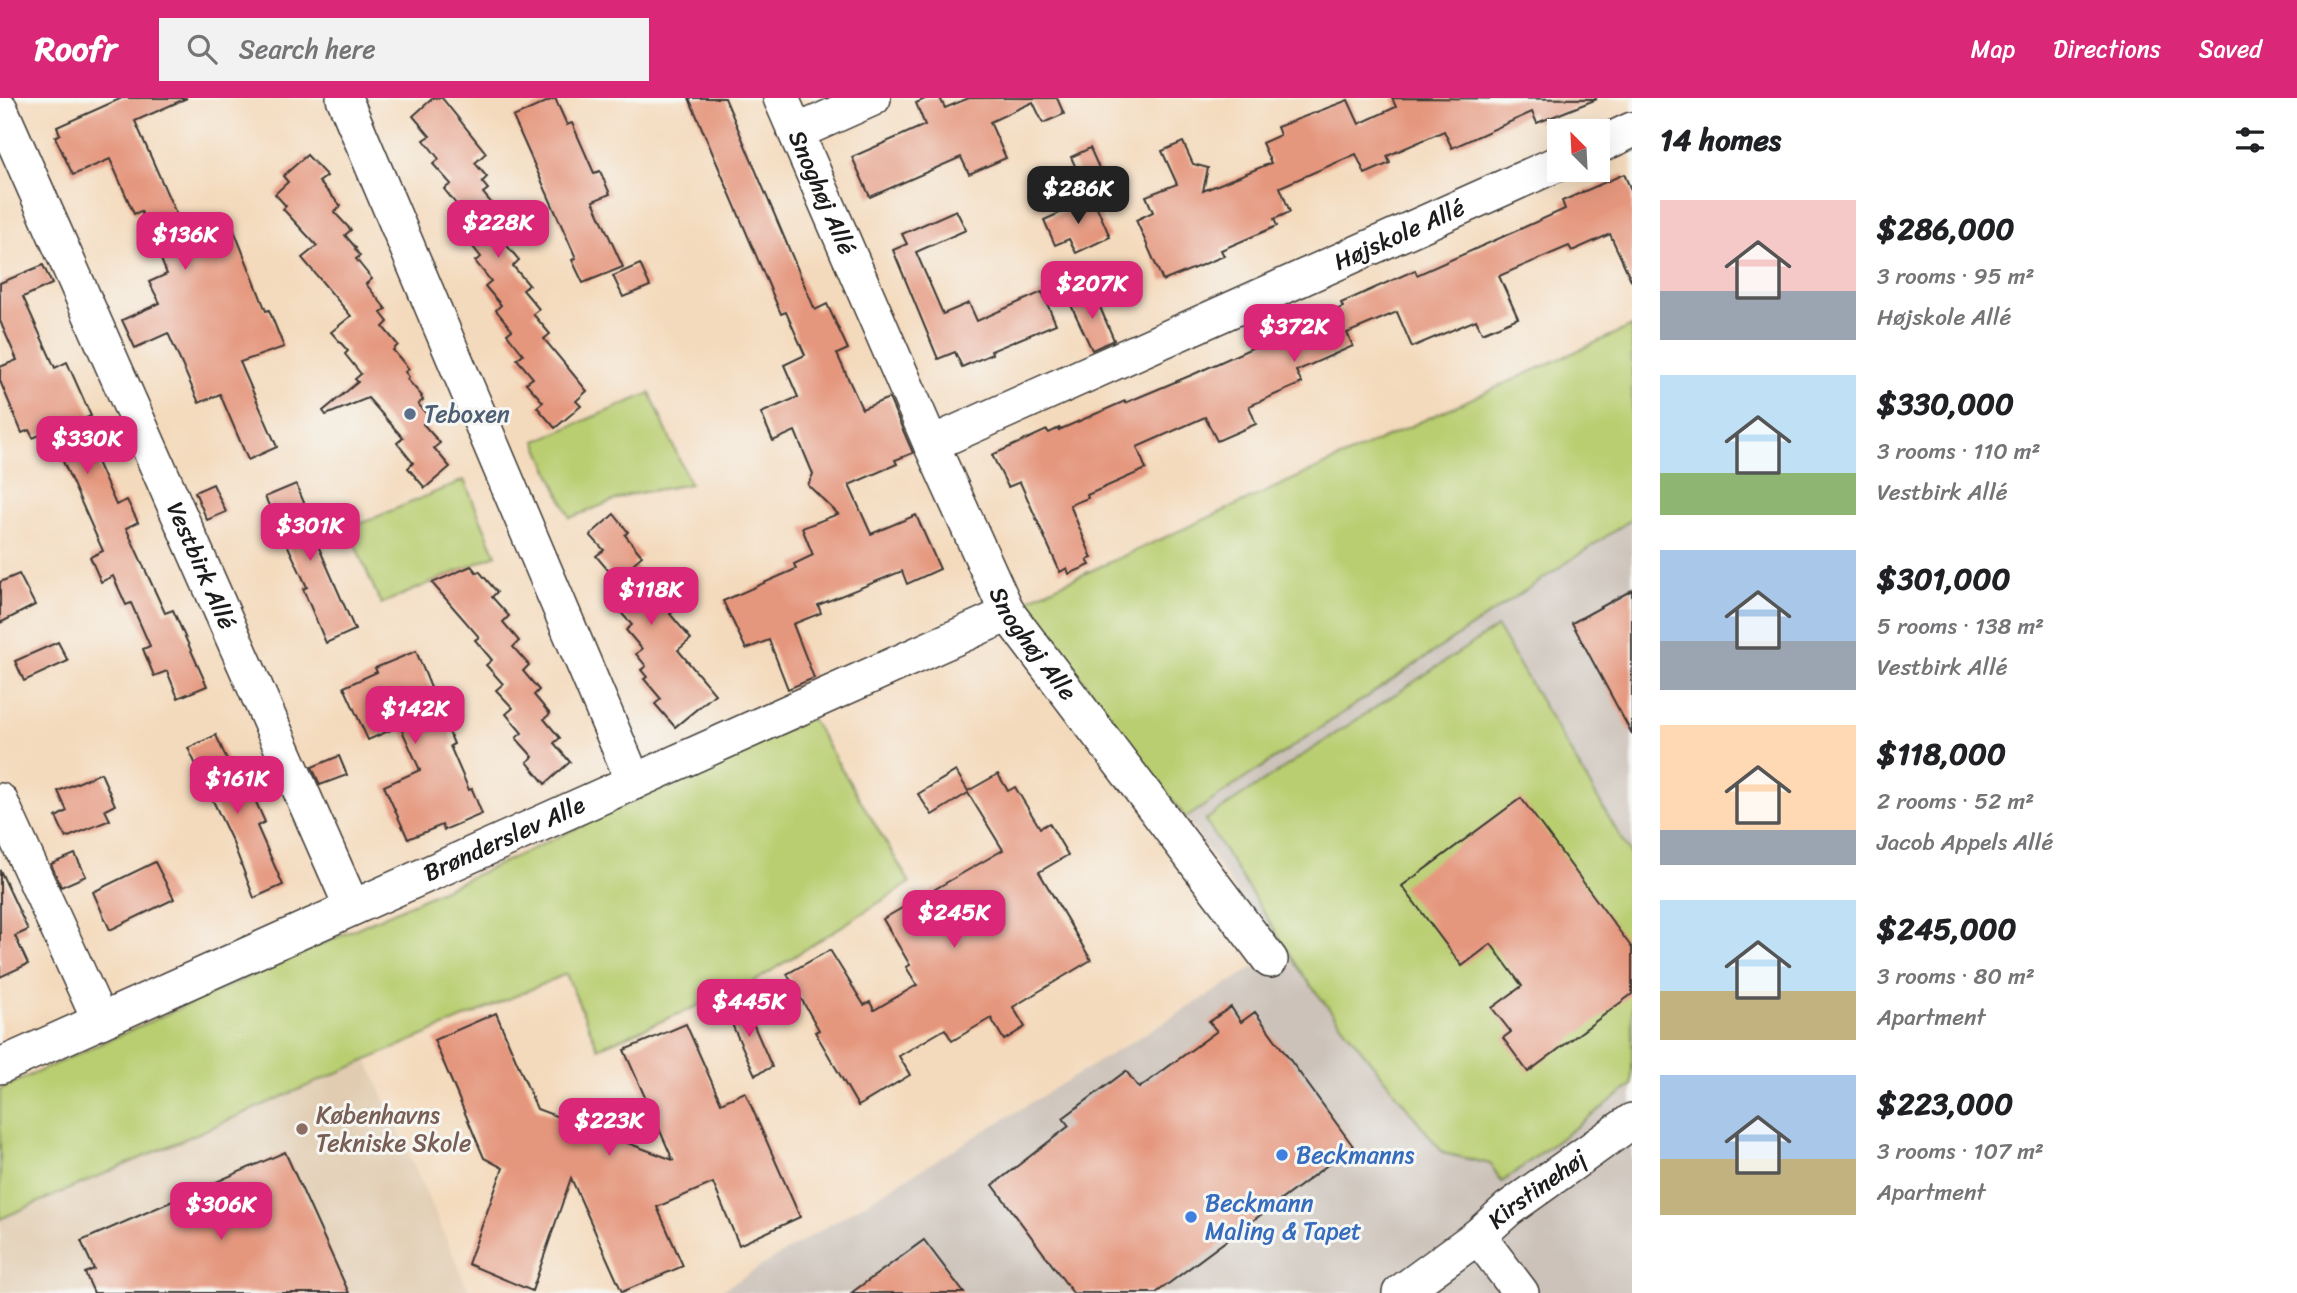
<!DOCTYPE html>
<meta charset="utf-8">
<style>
:root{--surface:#fff;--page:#f2f2f2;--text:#202124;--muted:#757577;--accent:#db2777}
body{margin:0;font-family:Sriracha,sans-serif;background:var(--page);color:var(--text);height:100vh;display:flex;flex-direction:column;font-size:26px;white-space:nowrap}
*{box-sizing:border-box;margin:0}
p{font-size:23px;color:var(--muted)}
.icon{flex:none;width:38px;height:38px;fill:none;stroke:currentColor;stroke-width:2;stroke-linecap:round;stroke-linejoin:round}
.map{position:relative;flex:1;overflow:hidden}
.drawer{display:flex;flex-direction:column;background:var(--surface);width:665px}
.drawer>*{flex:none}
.needle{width:46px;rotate:336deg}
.tools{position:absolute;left:1547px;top:21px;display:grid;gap:14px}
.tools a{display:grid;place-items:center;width:63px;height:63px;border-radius:0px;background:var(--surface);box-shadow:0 7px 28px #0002;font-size:35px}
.price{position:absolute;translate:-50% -60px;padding:0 16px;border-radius:14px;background:var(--accent);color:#fff;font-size:23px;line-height:46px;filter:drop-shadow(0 2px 4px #0008)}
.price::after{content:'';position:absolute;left:50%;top:42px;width:21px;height:16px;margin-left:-10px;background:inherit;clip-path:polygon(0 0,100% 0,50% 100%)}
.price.on{background:#222;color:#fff}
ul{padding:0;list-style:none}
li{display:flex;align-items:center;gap:21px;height:175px;padding:0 28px}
li span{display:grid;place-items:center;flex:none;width:196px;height:140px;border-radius:0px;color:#555}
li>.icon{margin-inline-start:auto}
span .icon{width:84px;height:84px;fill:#fffc;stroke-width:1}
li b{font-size:30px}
h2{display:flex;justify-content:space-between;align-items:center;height:84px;padding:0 28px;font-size:30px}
header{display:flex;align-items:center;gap:42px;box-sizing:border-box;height:98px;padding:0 35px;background:var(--accent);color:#fff}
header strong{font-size:33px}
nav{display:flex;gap:38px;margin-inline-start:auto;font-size:24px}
.search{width:490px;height:63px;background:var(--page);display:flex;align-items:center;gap:18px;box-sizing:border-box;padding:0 24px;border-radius:0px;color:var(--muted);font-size:26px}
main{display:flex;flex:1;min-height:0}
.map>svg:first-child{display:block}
.built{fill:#e1ccb1}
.industrial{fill:#ccc2b9}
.green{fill:#b9ce71;stroke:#6a7546;stroke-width:2}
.building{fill:#e5977e}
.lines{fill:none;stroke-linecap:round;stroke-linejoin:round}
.minor-casing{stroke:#3c3834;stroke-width:38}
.minor{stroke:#fff;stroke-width:35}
.service-dot{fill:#5c6f8a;stroke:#f6f6f2;stroke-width:2.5}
.education-dot{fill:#8d6e63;stroke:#f6f6f2;stroke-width:2.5}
.shop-dot{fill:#3f7fe0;stroke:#f6f6f2;stroke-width:2.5}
.labels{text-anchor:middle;stroke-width:6;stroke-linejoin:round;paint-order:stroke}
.street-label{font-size:24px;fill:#1c1c1c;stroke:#f6f6f2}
.service-label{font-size:24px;fill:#4e5e75;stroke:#f6f6f2;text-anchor:start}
.education-label{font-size:24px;fill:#785e54;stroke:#f6f6f2;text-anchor:start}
.shop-label{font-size:24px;fill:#366cbe;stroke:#f6f6f2;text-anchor:start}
</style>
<header>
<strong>Roofr</strong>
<div class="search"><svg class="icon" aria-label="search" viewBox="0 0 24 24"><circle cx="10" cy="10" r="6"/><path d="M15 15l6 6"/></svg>Search here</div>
<nav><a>Map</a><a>Directions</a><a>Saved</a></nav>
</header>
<main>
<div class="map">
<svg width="1632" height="1195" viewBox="0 0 1632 1195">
<rect width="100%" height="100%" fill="#f6f6f2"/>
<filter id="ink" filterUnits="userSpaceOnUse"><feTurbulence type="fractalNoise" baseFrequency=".0143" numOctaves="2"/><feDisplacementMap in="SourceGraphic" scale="14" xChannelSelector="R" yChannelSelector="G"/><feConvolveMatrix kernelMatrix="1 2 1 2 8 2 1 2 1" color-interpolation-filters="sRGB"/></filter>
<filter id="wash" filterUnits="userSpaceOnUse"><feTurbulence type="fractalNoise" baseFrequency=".00686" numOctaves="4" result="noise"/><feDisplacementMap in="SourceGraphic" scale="28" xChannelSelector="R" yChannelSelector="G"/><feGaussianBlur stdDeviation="1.57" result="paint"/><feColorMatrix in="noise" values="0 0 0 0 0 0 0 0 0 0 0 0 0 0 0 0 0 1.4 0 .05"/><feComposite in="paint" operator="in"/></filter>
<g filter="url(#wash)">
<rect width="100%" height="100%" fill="#f4dabc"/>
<polygon class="built" points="367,961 470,1195 0,1195 0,1121"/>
<polygon class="industrial" points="1632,421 1632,1195 717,1195 1278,855 1186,720"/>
<g class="green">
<polygon points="1632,228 1632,421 1186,720 1024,503"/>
<polygon points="650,295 690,386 628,397 570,420 536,343"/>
<polygon points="464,382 496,457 381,506 348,431"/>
<polygon points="1497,529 1632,759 1632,987 1502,1084 1490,1066 1443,1055 1305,880 1205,722"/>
<polygon points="811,620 910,785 752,885 598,950 566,876 0,1121 0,991 515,759"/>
</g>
<g id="blocks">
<g class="building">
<polygon points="122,0 187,0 135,23 189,145 232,127 266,213 269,212 284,249 240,264 277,349 248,362 220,296 199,305 168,235 135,250 122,222 160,205 149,184 167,176 141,113 134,116 110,61 73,77 55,39 60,36 57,29"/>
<polygon points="433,0 442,0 486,55 475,65 487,79 482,84 488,91 483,95 498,113 491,119 508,138 503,143 519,162 513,168 529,187 523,192 539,211 533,216 550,236 544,241 587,293 576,303 581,308 555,330 537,309 543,304 526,285 533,280 517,261 523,256 507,236 512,232 496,212 501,207 485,188 491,183 475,163 481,159 465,139 471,135 455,115 460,111 444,91 451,86 433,66 439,61 424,42 430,38 413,18"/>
<polygon points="555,0 567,27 572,25 594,75 600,73 610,96 593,103 623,169 583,185 572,162 576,160 513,19"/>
<polygon points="689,0 725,0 815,212 827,206 848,251 837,256 862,311 889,300 913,355 895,362 897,366 849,387 871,436 916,417 940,471 907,486 902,473 818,507 821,515 793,526 814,580 788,591 769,542 746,551 723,503 796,471 794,466 813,457 802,430 838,416 808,387 813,376 795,333 773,343 761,315 798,299 784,267 805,257 786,214 781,216"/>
<polygon points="927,0 940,0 945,10 969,0 1057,0 1064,16 1043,25 1033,4 990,24 1006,60 969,76 961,59 870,99 852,59 925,27 916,5"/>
<polygon points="1392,0 1597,1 1537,25 1532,14 1452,50 1444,33 1387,58 1390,65 1365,76 1356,56 1280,89 1290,114 1274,121 1277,128 1221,152 1224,158 1163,183 1136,122 1153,114 1146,98 1177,86 1162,53 1183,44 1193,66 1208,70 1203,93 1271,65 1262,45 1280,37 1277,29 1348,2 1359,26 1396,9"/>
<polygon points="1090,50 1103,79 1084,88 1071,59"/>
<polygon points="307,57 327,78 319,84 341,108 334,114 351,132 345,137 356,150 355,151 360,158 356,161 372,181 366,186 386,211 381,215 388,224 383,229 398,247 393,252 409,271 405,274 409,279 407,281 422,298 421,299 423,302 418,306 430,320 423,326 440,345 434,350 450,369 425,390 408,370 413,365 397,345 403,340 368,300 326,317 323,313 358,284 355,281 361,276 345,256 348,253 331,234 351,218 302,160 317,148 283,111 286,108 275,96 288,84 283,78"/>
<polygon points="1624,76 1632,94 1632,184 1610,136 1572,153 1569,148 1499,178 1518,220 1482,235 1476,222 1412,249 1397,214 1347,235 1353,248 1296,273 1302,285 1249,308 1256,326 1217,343 1205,319 1137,349 1146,371 1087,397 1088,400 1070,407 1092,460 1087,462 1090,467 1069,476 1067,470 1060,474 1020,384 1008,389 992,357 1047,332 1049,335 1059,330 1059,332 1125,303 1125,305 1194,276 1343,209 1341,205 1415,172 1417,177 1565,111 1562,103"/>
<polygon points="1093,100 1110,139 1076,155 1069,141 1055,147 1044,122"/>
<polygon points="956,112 966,132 916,154 943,216 969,205 977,223 1042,194 1056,226 991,253 992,256 962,269 955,254 938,261 893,152 907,146 902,136"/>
<polygon points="640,166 650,188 623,199 613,178"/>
<polygon points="43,167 52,186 23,199 55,270 67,264 91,318 79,323 116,407 127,402 138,424 126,430 165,515 173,512 207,588 178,600 167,573 154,578 143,551 150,548 131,505 126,507 113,478 101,484 90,459 103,453 57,350 50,352 44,335 33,340 29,332 22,335 0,283 0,269 17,262 0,223 0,185"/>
<polygon points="1094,195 1114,242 1092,252 1070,205"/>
<polygon points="213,386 226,414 207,422 195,394"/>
<polygon points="296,386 320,442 316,443 355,532 326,545 303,491 307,489 265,399"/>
<polygon points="614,416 628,434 625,437 642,458 633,466 674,513 670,516 691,541 678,552 715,596 675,629 655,606 661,601 644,581 647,579 641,572 646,568 636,556 642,551 626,532 632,527 616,509 623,503 606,484 613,478 596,458 604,452 590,437"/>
<polygon points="471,468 477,475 479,473 497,494 492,499 509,518 503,524 519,543 513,549 529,567 523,573 539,592 534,597 550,616 544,621 560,640 554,645 570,664 545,686 527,664 533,659 516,640 522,635 506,616 513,610 496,592 503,586 486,567 492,562 475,542 479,539 432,485"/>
<polygon points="19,476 35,507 0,525 0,484"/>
<polygon points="1632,492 1632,636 1572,525"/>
<polygon points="58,544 68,563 24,583 15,563"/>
<polygon points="416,553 454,646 450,648 469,692 472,691 482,716 444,732 442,727 408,741 384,688 420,672 400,628 368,642 344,589 377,574 375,570"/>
<polygon points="216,637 242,696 251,693 265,724 257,728 283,787 254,800 233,745 188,650"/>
<polygon points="339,658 347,677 320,687 312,669"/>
<polygon points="956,673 968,693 998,676 1008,693 1015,689 1040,730 1049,725 1068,757 1039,774 1091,862 1013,909 1025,929 1004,942 991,920 952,943 945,931 899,958 910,977 858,1008 815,934 819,932 787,876 830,852 864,907 870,904 874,912 917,887 906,869 910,867 883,821 1003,752 968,695 932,717 918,696"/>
<polygon points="101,675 115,707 105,712 110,722 66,740 56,719 67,713 58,693"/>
<polygon points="1521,700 1632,850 1632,896 1528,974 1503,940 1511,934 1492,910 1522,888 1491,846 1462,868 1402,788"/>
<polygon points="75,756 86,778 61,789 51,766"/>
<polygon points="155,764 174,801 110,832 93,794"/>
<polygon points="0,772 28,832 15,838 28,866 0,879"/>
<polygon points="744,905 772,969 755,977 726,913"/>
<polygon points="1231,909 1241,924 1255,914 1353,1048 1156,1195 1073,1195 993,1087 1069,1028 1063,1020 1126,973 1139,990 1217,933 1209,924"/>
<polygon points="496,915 537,1011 673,1062 624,952 686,926 721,1005 745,994 800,1119 739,1147 713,1085 657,1109 683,1168 622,1194 571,1080 532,1193 468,1166 503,1070 484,1060 434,942"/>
<polygon points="285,1054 349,1195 94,1195 85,1175 94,1171 81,1143"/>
<polygon points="924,1142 964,1195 851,1195"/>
</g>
</g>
</g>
<g filter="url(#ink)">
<use href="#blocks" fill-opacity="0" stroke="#3c3834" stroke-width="2"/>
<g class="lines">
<defs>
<g id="minor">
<polyline points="344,0 634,684"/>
<path id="s1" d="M 781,0 L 931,346 L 1008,516 L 1270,862"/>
<path id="s2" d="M 0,11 L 352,809"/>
<polyline points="797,34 873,0"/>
<polyline points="1598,48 1632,32"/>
<path id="s3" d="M 931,346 L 1559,65"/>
<polyline points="0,703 100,923"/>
<path id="s4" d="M 0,968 C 336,817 671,664 1008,516"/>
<polyline points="1478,1138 1521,1195"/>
<path id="s5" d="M 1400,1195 L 1478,1138 L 1508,1111 L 1632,1023"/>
</g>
</defs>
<use href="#minor" class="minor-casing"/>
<use href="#minor" class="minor"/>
</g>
</g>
<circle class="service-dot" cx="410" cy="316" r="7"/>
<circle class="education-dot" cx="302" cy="1031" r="7"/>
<g class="shop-dot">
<circle cx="1282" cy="1057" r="7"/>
<circle cx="1191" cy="1119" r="7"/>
</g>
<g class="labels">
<g class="street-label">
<text dy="8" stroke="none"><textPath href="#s1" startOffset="103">Snoghøj Allé</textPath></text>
<text dy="8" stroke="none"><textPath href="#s3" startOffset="513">Højskole Allé</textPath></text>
<text dy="8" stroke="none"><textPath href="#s2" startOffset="499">Vestbirk Allé</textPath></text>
<text dy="8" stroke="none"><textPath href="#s1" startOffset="602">Snoghøj Alle</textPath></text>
<text dy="8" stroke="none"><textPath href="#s4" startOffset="553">Brønderslev Alle</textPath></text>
<text dy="8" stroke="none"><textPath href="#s5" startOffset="172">Kirstinehøj</textPath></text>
</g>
<g class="service-label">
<text x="424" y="324">Teboxen</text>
</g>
<g class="education-label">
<text x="316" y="1025">Københavns<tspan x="316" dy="28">Tekniske Skole</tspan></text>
</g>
<g class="shop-label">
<text x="1296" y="1065">Beckmanns</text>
<text x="1205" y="1113">Beckmann<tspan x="1205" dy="28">Maling &amp; Tapet</tspan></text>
</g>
</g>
</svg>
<div class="tools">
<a><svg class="needle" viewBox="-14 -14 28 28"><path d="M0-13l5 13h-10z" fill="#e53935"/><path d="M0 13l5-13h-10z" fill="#757577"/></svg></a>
</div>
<b class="price on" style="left:1078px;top:128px">$286K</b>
<b class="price" style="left:498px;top:162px">$228K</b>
<b class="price" style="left:185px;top:174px">$136K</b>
<b class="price" style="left:1092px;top:223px">$207K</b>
<b class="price" style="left:1294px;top:266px">$372K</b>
<b class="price" style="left:87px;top:378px">$330K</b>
<b class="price" style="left:310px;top:465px">$301K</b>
<b class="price" style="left:651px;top:529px">$118K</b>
<b class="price" style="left:415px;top:648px">$142K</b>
<b class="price" style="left:237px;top:718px">$161K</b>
<b class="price" style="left:954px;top:852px">$245K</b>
<b class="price" style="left:749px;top:941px">$445K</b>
<b class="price" style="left:609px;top:1060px">$223K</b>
<b class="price" style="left:221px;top:1144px">$306K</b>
</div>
<section class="drawer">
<h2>14 homes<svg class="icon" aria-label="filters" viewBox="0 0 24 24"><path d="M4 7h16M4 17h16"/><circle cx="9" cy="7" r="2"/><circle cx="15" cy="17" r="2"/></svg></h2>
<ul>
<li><span style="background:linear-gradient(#f6c9c9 65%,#9aa5b1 0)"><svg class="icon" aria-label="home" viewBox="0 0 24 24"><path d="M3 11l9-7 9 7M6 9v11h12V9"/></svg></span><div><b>$286,000</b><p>3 rooms · 95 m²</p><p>Højskole Allé</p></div></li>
<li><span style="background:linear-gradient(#bfe0f5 70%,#8fb573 0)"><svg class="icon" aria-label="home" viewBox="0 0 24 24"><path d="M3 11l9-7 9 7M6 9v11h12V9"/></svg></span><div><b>$330,000</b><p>3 rooms · 110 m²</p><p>Vestbirk Allé</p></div></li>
<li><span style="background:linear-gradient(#a9c7e8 65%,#9aa5b1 0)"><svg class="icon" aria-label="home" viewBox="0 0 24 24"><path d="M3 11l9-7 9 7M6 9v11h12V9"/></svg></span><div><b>$301,000</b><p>5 rooms · 138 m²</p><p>Vestbirk Allé</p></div></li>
<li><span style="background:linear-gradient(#ffd9b3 75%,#9aa5b1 0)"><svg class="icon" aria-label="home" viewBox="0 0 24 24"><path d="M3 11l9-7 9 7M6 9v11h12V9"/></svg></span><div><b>$118,000</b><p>2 rooms · 52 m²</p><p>Jacob Appels Allé</p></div></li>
<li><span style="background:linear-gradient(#bfe0f5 65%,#c2b280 0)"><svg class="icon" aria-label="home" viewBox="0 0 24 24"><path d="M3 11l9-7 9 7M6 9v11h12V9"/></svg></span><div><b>$245,000</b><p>3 rooms · 80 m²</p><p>Apartment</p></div></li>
<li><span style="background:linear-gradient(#a9c7e8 60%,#c2b280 0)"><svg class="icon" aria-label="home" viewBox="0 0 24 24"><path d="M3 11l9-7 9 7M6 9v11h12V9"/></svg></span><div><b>$223,000</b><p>3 rooms · 107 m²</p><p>Apartment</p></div></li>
</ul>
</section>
</main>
